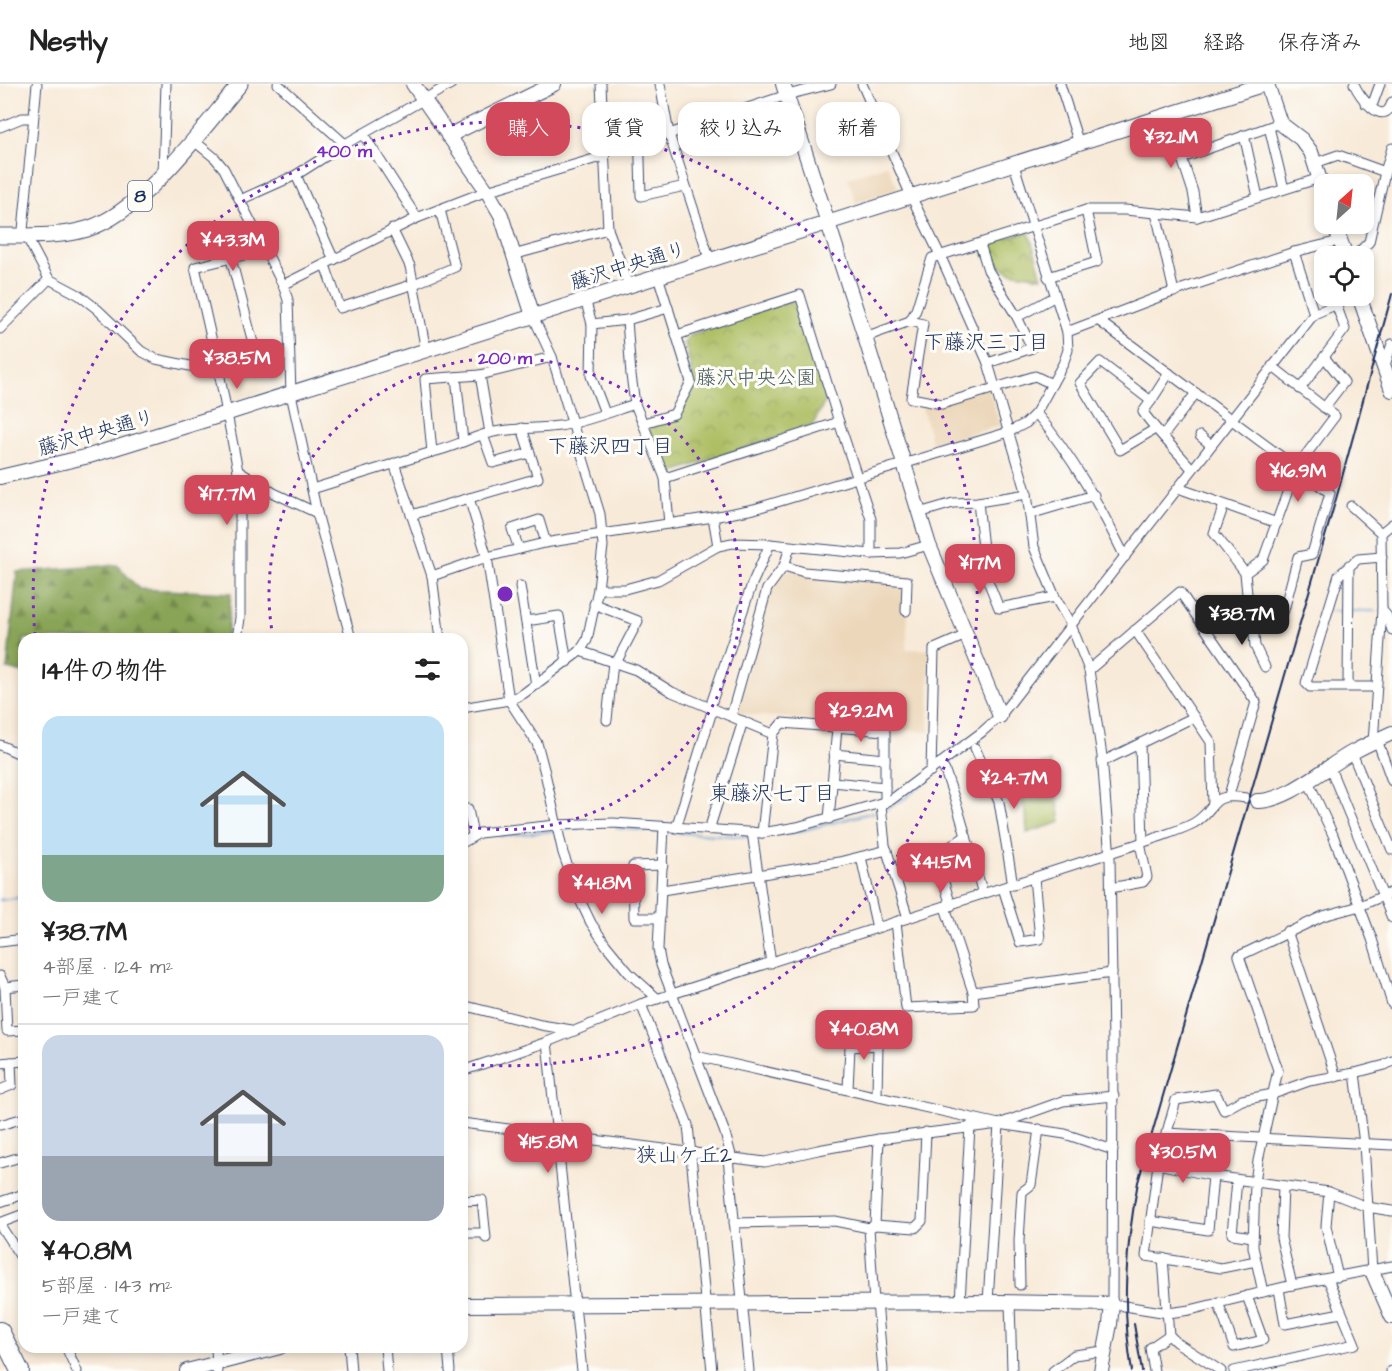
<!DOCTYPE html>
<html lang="ja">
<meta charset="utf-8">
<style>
:root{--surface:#fff;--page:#f6f6f6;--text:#222;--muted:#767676;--line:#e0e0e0;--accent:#d1495b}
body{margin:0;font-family:"Architects Daughter","Klee One",sans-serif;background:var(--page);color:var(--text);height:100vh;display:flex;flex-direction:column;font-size:22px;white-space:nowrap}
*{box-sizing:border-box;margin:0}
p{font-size:20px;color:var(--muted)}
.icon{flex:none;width:33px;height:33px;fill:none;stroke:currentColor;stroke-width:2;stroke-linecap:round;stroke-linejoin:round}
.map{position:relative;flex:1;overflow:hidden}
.details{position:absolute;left:18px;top:549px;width:450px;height:720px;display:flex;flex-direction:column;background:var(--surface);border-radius:18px;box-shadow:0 3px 9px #0003}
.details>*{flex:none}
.top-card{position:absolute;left:486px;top:18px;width:570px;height:54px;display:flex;gap:12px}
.needle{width:39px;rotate:27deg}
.tools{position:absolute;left:1314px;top:90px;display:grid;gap:12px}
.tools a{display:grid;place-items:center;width:60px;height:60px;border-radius:12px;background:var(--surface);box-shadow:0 3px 9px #0003;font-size:30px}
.price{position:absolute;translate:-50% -51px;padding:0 14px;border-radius:12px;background:var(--accent);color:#fff;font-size:20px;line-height:39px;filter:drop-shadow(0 2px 3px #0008)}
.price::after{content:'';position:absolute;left:50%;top:36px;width:18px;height:14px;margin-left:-9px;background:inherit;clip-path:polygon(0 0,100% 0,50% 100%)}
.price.current{background:#222;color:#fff}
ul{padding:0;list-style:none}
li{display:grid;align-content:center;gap:12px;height:318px;padding:0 24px}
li+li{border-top:2px solid var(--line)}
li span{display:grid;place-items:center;height:186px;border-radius:18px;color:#555}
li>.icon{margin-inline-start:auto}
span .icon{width:108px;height:108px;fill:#fffc;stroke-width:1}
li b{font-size:26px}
h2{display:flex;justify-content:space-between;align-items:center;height:72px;padding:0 24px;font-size:26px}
.tag{padding:0 21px;border-radius:18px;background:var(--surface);box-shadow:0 3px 9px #0003;font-size:21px;line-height:54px}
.tag.current{background:var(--accent);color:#fff}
header{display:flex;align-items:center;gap:36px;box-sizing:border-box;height:84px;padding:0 30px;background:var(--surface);border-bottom:2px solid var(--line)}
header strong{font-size:28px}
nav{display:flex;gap:33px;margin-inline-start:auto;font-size:21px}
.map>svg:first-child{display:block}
.built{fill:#ecd7ba}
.forest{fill:url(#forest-firs);stroke:#526a5a;stroke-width:1.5}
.park{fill:url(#park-crowns);stroke:#64765f;stroke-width:1.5}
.garden{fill:#acbd60;stroke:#64765f;stroke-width:1.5}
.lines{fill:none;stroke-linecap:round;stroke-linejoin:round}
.stream{stroke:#689fd6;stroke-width:2}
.street-casing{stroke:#3c4b70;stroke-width:11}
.secondary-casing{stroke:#3c4b70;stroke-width:16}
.primary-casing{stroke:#3c4b70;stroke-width:17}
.highway-casing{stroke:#3c4b70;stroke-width:20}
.street{stroke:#fff;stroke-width:9}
.secondary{stroke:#fff;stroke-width:14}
.primary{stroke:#fff;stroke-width:15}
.highway{stroke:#fff;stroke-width:18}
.rail{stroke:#1b2f5e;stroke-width:2}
.ring{fill:none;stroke:#7b2cbf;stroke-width:3;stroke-dasharray:3 6}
.labels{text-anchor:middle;stroke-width:6;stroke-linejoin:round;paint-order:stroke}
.shield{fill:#fdfcf7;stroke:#5f6c8c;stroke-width:1.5}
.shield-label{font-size:18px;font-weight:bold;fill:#1b2f5e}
.street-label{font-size:20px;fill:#1b2f5e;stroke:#fdfcf7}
.park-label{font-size:20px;fill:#465a5f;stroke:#fdfcf7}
.neighbourhood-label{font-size:21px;fill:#1b2f5e;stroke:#fdfcf7}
.centre{fill:#7b2cbf;stroke:#fdfcf7;stroke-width:3}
.ring-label{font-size:18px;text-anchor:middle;font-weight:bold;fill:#7b2cbf;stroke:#fdfcf7;stroke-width:6;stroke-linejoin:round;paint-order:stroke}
</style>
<header>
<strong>Nestly</strong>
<nav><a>地図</a><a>経路</a><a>保存済み</a></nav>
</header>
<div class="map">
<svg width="1392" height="1287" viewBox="0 0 1392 1287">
<defs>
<pattern id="forest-firs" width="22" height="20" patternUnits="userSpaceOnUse" patternTransform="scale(1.5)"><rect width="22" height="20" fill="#89a456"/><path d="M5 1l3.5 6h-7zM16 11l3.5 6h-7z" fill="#6f864a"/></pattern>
<pattern id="park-crowns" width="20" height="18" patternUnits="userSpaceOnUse" patternTransform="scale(1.5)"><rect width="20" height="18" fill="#acbd60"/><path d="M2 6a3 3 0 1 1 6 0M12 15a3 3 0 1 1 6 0" fill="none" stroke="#8b9a52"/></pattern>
</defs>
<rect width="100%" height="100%" fill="#fdfcf7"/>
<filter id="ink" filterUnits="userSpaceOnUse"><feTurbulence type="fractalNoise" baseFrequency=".0167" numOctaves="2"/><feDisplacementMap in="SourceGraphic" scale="12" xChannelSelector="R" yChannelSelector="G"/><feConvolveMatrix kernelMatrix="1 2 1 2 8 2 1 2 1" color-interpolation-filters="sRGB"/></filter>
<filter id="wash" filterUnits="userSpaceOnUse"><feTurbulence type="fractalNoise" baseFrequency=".008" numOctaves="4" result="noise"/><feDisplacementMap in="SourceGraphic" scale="24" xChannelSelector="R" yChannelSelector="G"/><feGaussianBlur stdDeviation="1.35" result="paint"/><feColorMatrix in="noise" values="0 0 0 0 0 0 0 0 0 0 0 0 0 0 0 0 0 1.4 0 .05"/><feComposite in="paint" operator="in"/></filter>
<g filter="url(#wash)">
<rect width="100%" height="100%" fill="#f8ead8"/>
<g class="built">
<polygon points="887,81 898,104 856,119 848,94"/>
<polygon points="284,277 288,302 228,319 224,291"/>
<polygon points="988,302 1000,342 932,360 922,323"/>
<polygon points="791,485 910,493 906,565 930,566 929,648 736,629 773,493"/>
</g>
<polygon class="forest" points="117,481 139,505 231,509 227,555 24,555 24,589 7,585 17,488"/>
<g class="park">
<polygon points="1029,148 1042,193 1010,188 986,173 980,160"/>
<polygon points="796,214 801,222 826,316 812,342 670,389 662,386 649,347 651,341 675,333 694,298 685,258 689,251 709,245 711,240"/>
</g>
<polygon class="garden" points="1051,678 1061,738 1027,749 1026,729 1012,685"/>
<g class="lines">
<g class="stream">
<polyline points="1330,527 1345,527"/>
<polyline points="1351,527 1377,527"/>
<polyline points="951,677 976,658"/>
<polyline points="887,725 904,715 940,686"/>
<polyline points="616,744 661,748"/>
<polyline points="559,746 578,745"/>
<polyline points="667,748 751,753"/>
<polyline points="781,750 800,747 874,728"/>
<polyline points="500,752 554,747"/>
<polyline points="0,816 24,813"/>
</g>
</g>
</g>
<g filter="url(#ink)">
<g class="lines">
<defs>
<g id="street">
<polyline points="37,0 23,146 49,195 79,211 97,225 141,267 156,275 219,288 289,271"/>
<polyline points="278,0 345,60"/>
<polyline points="601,0 608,145 629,201"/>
<polyline points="660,0 669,50 710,176"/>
<polyline points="862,0 912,114 940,171 988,279 1027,410 1034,463 1055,513 1071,541 1089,586 1102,672 1110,774 1113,960 1112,1220 1168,1229 1190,1226 1292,1201 1392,1182"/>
<polyline points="1060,0 1079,60"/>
<path d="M 1354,0 C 1359,12 1384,46 1392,18"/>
<polyline points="1365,19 1373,19 1380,0"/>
<polyline points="1168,32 1193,108 1197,133"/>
<polyline points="603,36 639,39 641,112 685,102"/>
<polyline points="0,43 22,34 33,34"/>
<polyline points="1269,43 1284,105"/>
<polyline points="363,50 417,134"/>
<polyline points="669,50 787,11 831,0"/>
<polyline points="1244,51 1258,113"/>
<polyline points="193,56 215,74 224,85 283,201 288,216 291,310 317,429 351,555"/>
<polyline points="1182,74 1280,39"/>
<polyline points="1315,79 1338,71 1385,88 1369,158 1355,172"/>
<polyline points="1385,88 1392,64"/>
<polyline points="163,90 166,0"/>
<polyline points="296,91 334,176"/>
<polyline points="240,116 296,91 345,60 451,0"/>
<polyline points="1156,129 1174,208"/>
<polyline points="392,145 410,182 426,267"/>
<polyline points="980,160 988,186 1017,233 1032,264 988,279"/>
<polyline points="513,171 608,145"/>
<polyline points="231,175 258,278"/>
<polyline points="325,181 340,224 414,200 455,183 440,126"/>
<polyline points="1048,193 1097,178 1086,126"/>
<polyline points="283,201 417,134 487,107 604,72"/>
<polyline points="585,215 592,240"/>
<polyline points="1314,230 1294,168 1339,157"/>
<polyline points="1017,233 1054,213"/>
<polyline points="627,236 631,291 635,320 665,394 669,440"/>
<polyline points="910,237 916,226 932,174 1086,126 1125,126 1197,133 1320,94"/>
<polyline points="1099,237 1330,409 1312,470 1298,473 1284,526 1252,531 1249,530 1245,489 1263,476 1296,384 1335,332 1272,282"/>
<polyline points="0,245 49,195"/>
<polyline points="1067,248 1164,211 1294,168"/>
<polyline points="677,251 800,211 839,338 871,435 871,470"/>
<polyline points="865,253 910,237 923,240 911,314 942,320 1035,292 1052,300"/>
<polyline points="1384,284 1392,260"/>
<polyline points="480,291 490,349"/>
<polyline points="456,293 463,357"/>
<polyline points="1300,305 1345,245 1336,220"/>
<polyline points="1151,317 1169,289"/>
<polyline points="1324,324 1344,298 1325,274"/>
<polyline points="605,329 591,292 592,240 627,236 668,224"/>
<path d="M 1036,329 C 1073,373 1100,422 1125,473"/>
<polyline points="644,339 674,330 691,298 658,192"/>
<path d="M 1155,345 L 1120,366 L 1080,299 L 1100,278 L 1151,317 L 1143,328 C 1157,348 1176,366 1192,385"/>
<polyline points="483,351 493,379 530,369"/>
<polyline points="1163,352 1196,309"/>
<polyline points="1200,352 1211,361"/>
<polyline points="432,368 425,295 480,291 552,273"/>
<polyline points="394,379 432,492 440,555"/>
<polyline points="238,387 274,409 317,429"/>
<polyline points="665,394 839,338"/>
<polyline points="1178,404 1277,439"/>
<path d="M 312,405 L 432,368 C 452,364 469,354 489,349 C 512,344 536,345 559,342 C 582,339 613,327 635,320"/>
<polyline points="469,414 487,473 509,616 537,659 545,689 563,769 579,814 591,839 606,861 629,889 658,915"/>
<polyline points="978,418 986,492 999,524 1055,513"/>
<polyline points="1224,421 1214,449 1245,489"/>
<polyline points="1351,422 1381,449 1382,526 1373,659"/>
<polyline points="919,429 953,419 978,418 1027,410"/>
<polyline points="1030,430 1094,411"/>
<polyline points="411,431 538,394 522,344"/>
<polyline points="713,433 718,462"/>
<polyline points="1381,449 1392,440"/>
<polyline points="790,463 784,482 804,488 907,497 906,527"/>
<polyline points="519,465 512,445 539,436 546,459"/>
<polyline points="432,492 487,473 544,459 713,433 754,425 1009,348 1026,339 1036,329 1063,280 1068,266 1067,248 1014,81"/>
<polyline points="520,502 536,601"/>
<polyline points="598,505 625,505 658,496 718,462 732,459 770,460 871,470 900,469 929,461"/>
<polyline points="594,520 638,537 616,579"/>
<polyline points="1382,526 1387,532 1392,546"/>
<polyline points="1252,531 1255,562 1265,583"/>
<polyline points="526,537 559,532 567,578"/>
<polyline points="1135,546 1211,658 1213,720"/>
<polyline points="237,555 240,534 240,411 238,387 219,288 195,183 264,166"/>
<polyline points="580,567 636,586 672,608 773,650 762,749"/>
<polyline points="1089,586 1180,508 1256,618 1229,711"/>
<polyline points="1348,602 1349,481"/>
<polyline points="1376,603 1310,603 1306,599 1339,491 1358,475 1382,473"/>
<polyline points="710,623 752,500 770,460"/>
<polyline points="462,624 509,616 523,610 580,567 587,556 598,505 603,462 600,430 552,273 533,232"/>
<polyline points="731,632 767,505 784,482"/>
<polyline points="607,636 613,578"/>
<polyline points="773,650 782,639 885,647 885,719"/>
<polyline points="1377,656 1392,697"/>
<polyline points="1140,660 1143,758"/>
<polyline points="0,661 24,672"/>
<polyline points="975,664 999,718 1013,801"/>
<polyline points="1352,669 1392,766"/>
<polyline points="834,670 885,675"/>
<polyline points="1102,678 1194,633"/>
<polyline points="940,679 945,687 958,725 983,810"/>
<polyline points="1330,684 1392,834"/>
<polyline points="931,687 934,565 966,551"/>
<polyline points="1308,697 1333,751 1372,855 1392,920"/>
<polyline points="832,698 885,703"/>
<polyline points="881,721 885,761 908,834"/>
<polyline points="462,725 468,725 473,751"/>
<polyline points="829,735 837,644"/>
<polyline points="664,743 658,865 661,881 725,1049 732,1075"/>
<polyline points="676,744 713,624"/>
<polyline points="709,746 743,637"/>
<polyline points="752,748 771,879"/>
<polyline points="462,759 479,749 556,741 613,739 762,749 797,743 891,716 982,648 1000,632 1314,230 1356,212"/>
<polyline points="936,772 951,822"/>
<polyline points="861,773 877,844"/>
<polyline points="897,794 936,772 966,752"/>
<polyline points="1003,804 1020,858 1040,855 1034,794"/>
<polyline points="1110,804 1143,798 1147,793 1140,759"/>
<polyline points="662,806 839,778 887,766"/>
<polyline points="945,823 973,908"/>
<polyline points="660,834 634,834 633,782 663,781"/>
<polyline points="896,838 906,924 974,921 973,908 1112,889"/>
<polyline points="1287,847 1336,993"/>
<polyline points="0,858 24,855"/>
<polyline points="0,892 5,903 7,947 24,946"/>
<polyline points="5,903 24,901"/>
<polyline points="641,920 688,1041 712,1287"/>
<polyline points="462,921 541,941 572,946"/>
<polyline points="547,958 582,1287"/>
<polyline points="696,972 999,1040 1065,1050 1113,1066"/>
<polyline points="0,979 24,977"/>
<path d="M 462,987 L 547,958 L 641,920 L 1153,755 C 1166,750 1181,746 1194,739 C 1218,725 1207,708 1246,714"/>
<polyline points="1355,989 1364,1060 1372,1187"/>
<polyline points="848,1005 850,963 878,961 877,1011"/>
<polyline points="0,1006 12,1001 11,978"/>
<polyline points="462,1039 765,1078 818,1066 879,1055 999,1040 1063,1017 1114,1012"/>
<polyline points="0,1041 24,1034"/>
<polyline points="1166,1049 1392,1061"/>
<polyline points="728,1074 749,1287"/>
<polyline points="0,1079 24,1072"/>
<polyline points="1158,1080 1213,1092 1329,1108 1367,1123 1392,1127"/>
<polyline points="1237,1096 1232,1150 1253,1153"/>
<polyline points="1283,1103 1281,1154 1292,1201"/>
<polyline points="1329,1108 1326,1142 1338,1193"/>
<polyline points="462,1117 482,1116 486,1154"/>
<polyline points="0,1118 24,1110"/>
<polyline points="1150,1137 1208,1146 1213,1092"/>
<polyline points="0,1139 24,1130"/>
<polyline points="734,1139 835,1137 869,1144"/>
<polyline points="0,1141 24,1178"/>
<polyline points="875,1141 915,1144 922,1137 926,1048"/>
<polyline points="462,1149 485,1149"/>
<polyline points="1163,1174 1169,1251 1176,1258 1221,1287"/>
<polyline points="1256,1177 1221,1184 1146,1172 1158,1080 1176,1016 1216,1010 1224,1026 1242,1016 1273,1010 1309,997 1355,989 1385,981 1392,977"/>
<polyline points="1020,1201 1019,1157 1022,1108 1031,1101 1039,1045"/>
<polyline points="1279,1205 1285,1240 1341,1229"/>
<polyline points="1263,1208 1253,1163 1255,1098 1258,1077 1278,986 1239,872 1323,832 1360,822 1392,808"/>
<polyline points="874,1218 869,1144 875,1141 879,1055"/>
<polyline points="877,1218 883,1287"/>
<polyline points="960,1218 970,1042"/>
<polyline points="988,1218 999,1040"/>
<polyline points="1010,1218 1012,1287"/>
<polyline points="1218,1218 1234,1263 1263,1256 1247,1212"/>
<polyline points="66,1263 77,1287"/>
<polyline points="216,1263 217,1287"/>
<polyline points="349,1263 351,1287"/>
<polyline points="385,1263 387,1287"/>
<polyline points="448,1263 450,1287"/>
<polyline points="1053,1287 1074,1271 1104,1267"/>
<polyline points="1154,1287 1150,1264 1169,1251"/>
<polyline points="1234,1287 1355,1260 1328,1195"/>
<polyline points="1391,1287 1392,1287"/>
</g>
<g id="secondary">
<polyline points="413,0 487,107 501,131 533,232"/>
<polyline points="783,0 865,253 929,461 1000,632"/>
<polyline points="1267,0 1280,39 1301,55 1311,68 1324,109"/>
<polyline points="448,52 554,0"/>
<polyline points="1334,140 1346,172"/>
<polyline points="1359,212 1392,306"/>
<polyline points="0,393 89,372 228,329 1265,0"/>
<path d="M 1257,717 C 1287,718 1327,682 1353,668 C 1366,661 1379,655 1392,649"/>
<polyline points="1372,1187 1392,1233"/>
<polyline points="462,1221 1000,1218 1112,1220 1110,1240 1101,1287"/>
<polyline points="187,1287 280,1263"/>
</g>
<path id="primary" d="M 0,152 C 28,152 60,153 87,145 C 144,127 202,45 240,0"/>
<polyline id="highway" points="0,1247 20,1287"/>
</defs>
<use href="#street" class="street-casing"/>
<use href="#secondary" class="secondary-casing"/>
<use href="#primary" class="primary-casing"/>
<use href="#highway" class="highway-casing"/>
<use href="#street" class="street"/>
<use href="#secondary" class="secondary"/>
<use href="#primary" class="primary"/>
<use href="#highway" class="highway"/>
<g class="rail">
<polyline points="1134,1240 1142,1287"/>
<path d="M 1132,1287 C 1121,1223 1126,1161 1138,1098 L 1338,408 L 1392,210"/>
</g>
</g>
</g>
<g class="ring">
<path d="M273 553A236 236 0 1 1 464 742"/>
<path d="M35 551A472 472 0 1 1 464 980"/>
</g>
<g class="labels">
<rect class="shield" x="128" y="97" width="24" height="30" rx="4.5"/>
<g class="shield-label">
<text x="140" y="118">8</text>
</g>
<g class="street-label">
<text transform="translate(628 181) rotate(-17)" y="7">藤沢中央通り</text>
<text transform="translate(96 348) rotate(-16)" y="7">藤沢中央通り</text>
</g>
<g class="park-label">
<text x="756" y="300">藤沢中央公園</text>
</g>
<g class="neighbourhood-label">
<text x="986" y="265">下藤沢三丁目</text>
<text x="610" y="369">下藤沢四丁目</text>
<text x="772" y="716">東藤沢七丁目</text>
<text x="684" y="1078">狭山ケ丘2</text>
</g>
</g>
<circle cx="505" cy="510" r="9" class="centre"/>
<g class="ring-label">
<text x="344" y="73">400 m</text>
<text x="505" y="280">200 m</text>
</g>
</svg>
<div class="tools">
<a><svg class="needle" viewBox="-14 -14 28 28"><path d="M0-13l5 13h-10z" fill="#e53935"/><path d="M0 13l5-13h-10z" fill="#767676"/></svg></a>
<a><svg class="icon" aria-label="locate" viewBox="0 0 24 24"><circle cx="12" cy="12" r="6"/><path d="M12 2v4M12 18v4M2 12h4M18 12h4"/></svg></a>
</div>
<b class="price" style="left:1171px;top:85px">¥32.1M</b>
<b class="price" style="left:233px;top:188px">¥43.3M</b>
<b class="price" style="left:237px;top:306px">¥38.5M</b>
<b class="price" style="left:1298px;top:419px">¥16.9M</b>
<b class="price" style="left:227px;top:442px">¥17.7M</b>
<b class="price" style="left:980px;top:511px">¥17M</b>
<b class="price current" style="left:1242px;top:562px">¥38.7M</b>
<b class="price" style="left:861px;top:659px">¥29.2M</b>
<b class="price" style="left:1014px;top:726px">¥24.7M</b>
<b class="price" style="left:941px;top:810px">¥41.5M</b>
<b class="price" style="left:602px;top:831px">¥41.8M</b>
<b class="price" style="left:864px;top:977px">¥40.8M</b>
<b class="price" style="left:548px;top:1090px">¥15.8M</b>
<b class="price" style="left:1183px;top:1100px">¥30.5M</b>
<div class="top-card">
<a class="tag current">購入</a>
<a class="tag">賃貸</a>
<a class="tag">絞り込み</a>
<a class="tag">新着</a>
</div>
<section class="details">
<h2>14件の物件<svg class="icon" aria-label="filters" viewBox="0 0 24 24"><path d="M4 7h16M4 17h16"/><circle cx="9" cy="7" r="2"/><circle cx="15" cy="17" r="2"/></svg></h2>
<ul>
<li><span style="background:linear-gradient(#bfe0f5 75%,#7fa58c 0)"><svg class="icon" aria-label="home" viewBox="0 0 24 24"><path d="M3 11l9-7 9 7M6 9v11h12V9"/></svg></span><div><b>¥38.7M</b><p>4部屋 · 124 m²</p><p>一戸建て</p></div></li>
<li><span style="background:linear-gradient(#c9d6e8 65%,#9aa5b1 0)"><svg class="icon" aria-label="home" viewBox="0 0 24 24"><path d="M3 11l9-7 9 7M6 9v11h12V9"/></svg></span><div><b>¥40.8M</b><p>5部屋 · 143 m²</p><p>一戸建て</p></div></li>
</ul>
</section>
</div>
